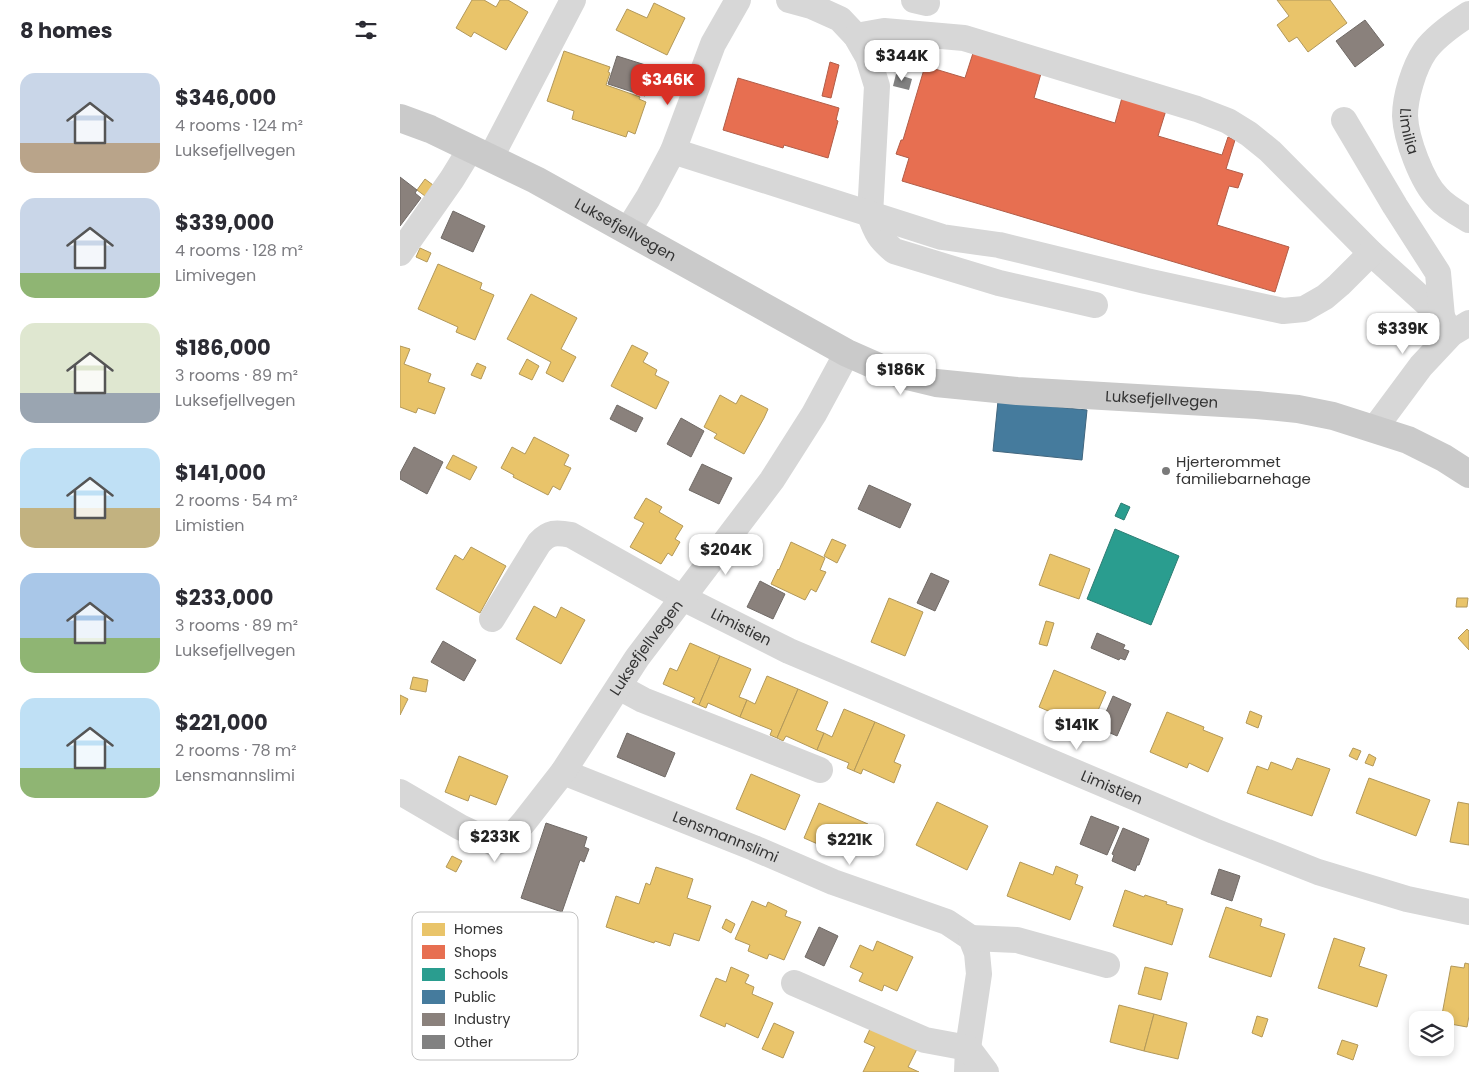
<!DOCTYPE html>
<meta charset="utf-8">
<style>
:root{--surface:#fff;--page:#f2f2f3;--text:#2b2b33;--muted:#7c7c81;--accent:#d93025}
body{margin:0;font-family:Poppins,sans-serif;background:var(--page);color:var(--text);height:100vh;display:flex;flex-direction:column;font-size:19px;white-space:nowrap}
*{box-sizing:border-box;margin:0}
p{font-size:16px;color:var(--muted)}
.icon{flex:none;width:28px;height:28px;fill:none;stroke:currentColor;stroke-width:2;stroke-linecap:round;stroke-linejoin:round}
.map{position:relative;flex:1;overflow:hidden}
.details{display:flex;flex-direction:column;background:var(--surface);width:400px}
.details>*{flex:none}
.controls{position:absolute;left:1009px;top:1011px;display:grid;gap:10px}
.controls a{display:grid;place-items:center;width:45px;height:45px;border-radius:10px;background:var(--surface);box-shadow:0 2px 8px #0003;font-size:25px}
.price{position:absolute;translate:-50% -42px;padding:0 11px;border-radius:10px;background:#fff;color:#222;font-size:16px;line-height:32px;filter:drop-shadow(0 1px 2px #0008)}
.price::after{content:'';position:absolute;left:50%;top:30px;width:15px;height:11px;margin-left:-8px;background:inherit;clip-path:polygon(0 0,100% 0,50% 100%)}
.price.on{background:var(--accent);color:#fff}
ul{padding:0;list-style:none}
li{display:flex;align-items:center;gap:15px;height:125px;padding:0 20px}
li span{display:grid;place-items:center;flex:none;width:140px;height:100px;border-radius:15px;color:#555}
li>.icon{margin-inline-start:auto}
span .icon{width:60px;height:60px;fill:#fffc;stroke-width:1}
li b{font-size:21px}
h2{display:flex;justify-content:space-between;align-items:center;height:60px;padding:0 20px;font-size:21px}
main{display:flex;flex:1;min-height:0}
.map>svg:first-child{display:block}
.homes{fill:#e9c46a;stroke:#b2985a}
.shops{fill:#e76f51;stroke:#b15d48}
.schools{fill:#2a9d8f;stroke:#2d7d73}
.public{fill:#457b9d;stroke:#40657d}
.industry{fill:#8a817c;stroke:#706a66}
.building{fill:#818181}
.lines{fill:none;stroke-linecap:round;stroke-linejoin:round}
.minor{stroke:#d7d7d7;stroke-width:26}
.major{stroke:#cacaca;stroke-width:28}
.poi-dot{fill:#7a7a7a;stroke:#fff;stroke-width:2}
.labels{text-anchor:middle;stroke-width:5;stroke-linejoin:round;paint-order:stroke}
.street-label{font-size:15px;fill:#333;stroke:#fff}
.poi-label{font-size:15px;fill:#333;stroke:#fff;text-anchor:start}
.key{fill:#fff;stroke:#c2c2c2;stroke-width:1}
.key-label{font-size:14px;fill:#333}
</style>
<main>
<section class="details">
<h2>8 homes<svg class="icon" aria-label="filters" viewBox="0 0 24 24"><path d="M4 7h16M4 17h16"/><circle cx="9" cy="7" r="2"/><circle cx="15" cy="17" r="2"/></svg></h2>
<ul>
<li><span style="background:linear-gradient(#c9d6e8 70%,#b9a48a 0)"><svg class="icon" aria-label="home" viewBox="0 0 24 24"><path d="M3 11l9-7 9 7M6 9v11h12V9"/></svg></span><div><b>$346,000</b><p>4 rooms · 124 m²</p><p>Luksefjellvegen</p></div></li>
<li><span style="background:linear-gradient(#c9d6e8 75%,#8fb573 0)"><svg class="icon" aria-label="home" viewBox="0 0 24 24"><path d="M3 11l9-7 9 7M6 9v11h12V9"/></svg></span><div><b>$339,000</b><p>4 rooms · 128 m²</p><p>Limivegen</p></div></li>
<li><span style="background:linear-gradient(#dfe7d0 70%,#9aa5b1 0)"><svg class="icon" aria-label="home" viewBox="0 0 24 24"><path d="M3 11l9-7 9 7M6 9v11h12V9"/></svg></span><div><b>$186,000</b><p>3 rooms · 89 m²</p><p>Luksefjellvegen</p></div></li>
<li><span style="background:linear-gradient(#bfe0f5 60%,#c2b280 0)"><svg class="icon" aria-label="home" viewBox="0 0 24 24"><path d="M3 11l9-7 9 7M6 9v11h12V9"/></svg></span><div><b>$141,000</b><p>2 rooms · 54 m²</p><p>Limistien</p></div></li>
<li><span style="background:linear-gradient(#a9c7e8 65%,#8fb573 0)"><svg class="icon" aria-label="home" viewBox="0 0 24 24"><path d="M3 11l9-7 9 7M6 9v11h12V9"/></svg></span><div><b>$233,000</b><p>3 rooms · 89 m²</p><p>Luksefjellvegen</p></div></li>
<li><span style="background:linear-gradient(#bfe0f5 70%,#8fb573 0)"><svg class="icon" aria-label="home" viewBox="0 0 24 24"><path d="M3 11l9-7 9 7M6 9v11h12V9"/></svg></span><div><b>$221,000</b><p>2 rooms · 78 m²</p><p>Lensmannslimi</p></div></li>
</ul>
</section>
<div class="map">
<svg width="1069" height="1072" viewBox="0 0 1069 1072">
<rect width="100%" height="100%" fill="#fff"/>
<g class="homes">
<polygon points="72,0 84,0 96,7 100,0 108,0 128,12 106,50 74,32 71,37 56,28"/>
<polygon points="877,0 930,0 947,23 908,52 897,37 889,42 877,25 889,16"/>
<polygon points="254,3 285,18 267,55 216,30 227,9 247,18"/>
<polygon points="164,51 210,67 208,72 210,73 206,85 240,97 239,99 246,102 235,134 228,131 226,137 172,119 174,111 147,101"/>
<polygon points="25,179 33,185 25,196 17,190"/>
<polygon points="20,248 31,253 27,262 16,257"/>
<polygon points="38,264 82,283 80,289 94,295 75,340 56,332 58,327 18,309"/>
<polygon points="131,294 177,318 161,349 176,357 163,382 146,373 151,362 107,339"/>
<polygon points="232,345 248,353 243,362 257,370 255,375 269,382 256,409 211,386"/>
<polygon points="0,346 10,349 4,364 31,374 28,382 45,388 35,414 18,408 16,413 0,407"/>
<polygon points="127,359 139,366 132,380 119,374"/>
<polygon points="77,363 86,367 81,379 71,375"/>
<polygon points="320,395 336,404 341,395 368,409 364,418 344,454 314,438 317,434 304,427"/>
<polygon points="134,437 169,455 164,465 171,468 160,490 153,486 148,495 113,477 114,475 101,468 112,447 125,454"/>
<polygon points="53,455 77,467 70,480 46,468"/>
<polygon points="246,498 262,507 259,512 283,526 275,539 280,542 272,556 268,553 261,564 230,547 244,523 234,518"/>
<polygon points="432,539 446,545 437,563 424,556"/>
<polygon points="391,542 425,558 420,570 426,572 416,592 411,589 405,600 371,584 378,569 379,570"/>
<polygon points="71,547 106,566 80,613 36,589 55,555 63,560"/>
<polygon points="650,554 690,569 679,599 639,585"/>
<polygon points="489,598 523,612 505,656 471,642"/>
<polygon points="1057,598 1068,598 1067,607 1056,607"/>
<polygon points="134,606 156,618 161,607 185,620 161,664 116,639"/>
<polygon points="646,621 654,623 647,646 639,644"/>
<polygon points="1067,629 1069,631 1069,650 1058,638"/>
<polygon points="290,643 320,656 299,705 292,702 295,698 263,684 270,668 277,671"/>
<polygon points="320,656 351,669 339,697 347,700 340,717 308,703 306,708 299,705"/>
<polygon points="654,670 706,692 690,729 639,707"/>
<polygon points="367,676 398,689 377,738 370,735 372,730 340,717 347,700 355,704"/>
<polygon points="13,677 28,680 26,692 10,689"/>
<polygon points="398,689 428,702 416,730 424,733 417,750 386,736 383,741 377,738"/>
<polygon points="0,695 8,699 0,715"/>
<polygon points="444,709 475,722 454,771 447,768 449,763 417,750 424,733 432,737"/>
<polygon points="850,711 862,716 858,728 846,723"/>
<polygon points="767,712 804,727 803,730 823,738 808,772 789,763 787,768 750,752"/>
<polygon points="475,722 505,735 494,762 501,765 494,783 463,769 461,774 454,771"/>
<polygon points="953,748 961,751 957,760 949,756"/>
<polygon points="969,754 976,758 973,766 965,763"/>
<polygon points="59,756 108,776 96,805 70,795 68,801 45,792"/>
<polygon points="897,758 930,769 912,816 847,793 857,766 868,770 871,762 892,770"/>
<polygon points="351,774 400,795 385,830 336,809"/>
<polygon points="969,778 1030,800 1016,836 956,813"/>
<polygon points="537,802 588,826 567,870 516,845"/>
<polygon points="1058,802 1069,804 1069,845 1050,842"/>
<polygon points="419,803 468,824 452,859 404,838"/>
<polygon points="52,856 62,861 56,872 46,867"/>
<polygon points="620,862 653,875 656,866 678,875 675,884 683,887 670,920 607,896"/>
<polygon points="256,867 293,879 287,898 311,906 299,941 274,933 270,946 255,941 254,943 206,927 216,896 239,904 246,883 250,885"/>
<polygon points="725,890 744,897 745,895 767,902 766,904 783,909 772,945 713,926"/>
<polygon points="352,901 366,907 368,902 387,911 385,916 401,922 384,960 369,954 367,959 348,951 350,945 335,939"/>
<polygon points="826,907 862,919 860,926 885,934 871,977 809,957"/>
<polygon points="326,919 335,924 331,933 322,928"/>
<polygon points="934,938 965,948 959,966 987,975 977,1007 918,988"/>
<polygon points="477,941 513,957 497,991 484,985 482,991 459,981 463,973 450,967 460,945 473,951"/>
<polygon points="1065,963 1069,964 1069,1016 1067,1027 1045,1023 1045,1020 1041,1020 1051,966 1064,968"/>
<polygon points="331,967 349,975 345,983 354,987 352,994 373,1003 358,1038 326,1023 325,1027 300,1016 316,978 326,982"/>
<polygon points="745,967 768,973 761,1000 738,994"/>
<polygon points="719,1005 754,1014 744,1051 710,1042"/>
<polygon points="754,1014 787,1023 778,1059 744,1051"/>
<polygon points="857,1016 868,1019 862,1037 852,1033"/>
<polygon points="374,1023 394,1032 383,1058 362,1049"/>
<polygon points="470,1029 517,1049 508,1067 519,1072 463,1072 475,1047 464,1042"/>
<polygon points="942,1040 958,1045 953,1060 937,1054"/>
</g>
<g class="shops">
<polygon points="574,50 642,70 634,98 715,123 723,94 767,107 758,136 822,155 828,137 835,140 826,169 843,174 838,188 829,186 817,225 889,247 875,292 502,181 509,158 496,154 501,140 503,140 525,66 565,78"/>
<polygon points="430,62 439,65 431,98 422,96"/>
<polygon points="338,78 439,108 436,120 438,121 428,158 384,145 383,148 323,130"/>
</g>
<g class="schools">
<polygon points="721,503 730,507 724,520 715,516"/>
<polygon points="715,529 779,556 751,625 687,599"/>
</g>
<polygon class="public" points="598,401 687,410 682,460 593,451"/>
<g class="industry">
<polygon points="965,20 984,45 955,67 936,41"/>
<polygon points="217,56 255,68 245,96 208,84"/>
<polygon points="0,177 17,190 15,193 21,198 0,226"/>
<polygon points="53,211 85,226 73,252 41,238"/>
<polygon points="217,405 243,418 236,432 210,419"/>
<polygon points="281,418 304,431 291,457 267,444"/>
<polygon points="14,447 43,462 27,494 0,479 0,473"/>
<polygon points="302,464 332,478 319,504 289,490"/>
<polygon points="469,485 511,504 500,528 458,509"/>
<polygon points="531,573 549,581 535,611 517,603"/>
<polygon points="360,581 385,594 373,619 347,607"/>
<polygon points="697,633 725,645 723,649 729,651 725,660 720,658 719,660 691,648"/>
<polygon points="43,641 76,660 64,681 31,662"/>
<polygon points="713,696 731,704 717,736 699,728"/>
<polygon points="227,733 275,753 265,777 217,757"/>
<polygon points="691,816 719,827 707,855 680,844"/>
<polygon points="146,823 187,837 184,847 189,849 184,862 180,860 162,912 121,898"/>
<polygon points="723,828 749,839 739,865 737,865 735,871 712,861 714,855 712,854"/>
<polygon points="819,869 840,876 832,901 811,894"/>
<polygon points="419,927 438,936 424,966 405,957"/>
</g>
<polygon class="building" points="496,74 512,79 509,90 493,86"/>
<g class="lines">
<g class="minor">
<path d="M 389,0 L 411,6 L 440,19 L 456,36 L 468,57 L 477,86 L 470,215 C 476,233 480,239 494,251 L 599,283 L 695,305"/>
<polyline points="514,0 527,3"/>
<path id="s1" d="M 1069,14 C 1055,23 1035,37 1025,51 C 1014,67 1005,97 1005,116 C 1006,139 1022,182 1038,198 C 1046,207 1059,214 1069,220"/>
<polyline points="456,36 484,31 564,38 797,109 828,121 849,134 870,151 971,253 1042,317 1051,334"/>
<polyline points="944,120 995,206 1038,273 1042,317"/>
<polyline points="273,151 542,237 599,245 746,281 883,311 904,309 925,297 939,285 971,253"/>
<polyline points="91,157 173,0"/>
<polyline points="228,230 248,198 273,151 313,44 338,0"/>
<polyline points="0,253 52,179 71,148"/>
<polyline points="975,428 1021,366 1051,334 1069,323"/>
<path id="s2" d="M 92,619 L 139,543 C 149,532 156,532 171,535 L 283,598 L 389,651 L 814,831 L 918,872 L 1007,899 L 1069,912"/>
<polyline points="219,687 243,700 420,770"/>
<path id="s3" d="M 163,772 L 354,848 L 433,882 L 547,922 L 571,938 L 577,953 L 579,974 L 568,1048 L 567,1072"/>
<path id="s4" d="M 0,792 L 60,827 L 94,843 L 111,837 L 124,822 L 163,772 L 237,658 L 372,480 L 414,414 L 447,353"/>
<polyline points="571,938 617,940 707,965"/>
<polyline points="394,983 525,1040 568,1048 586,1072"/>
</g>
<path class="major" id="s5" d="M 0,118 L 30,129 L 136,180 L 447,353 L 481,368 L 511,377 L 536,383 L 617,391 L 857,405 L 898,409 L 933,416 L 1008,440 L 1044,458 L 1069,474"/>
</g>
<circle class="poi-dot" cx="766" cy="471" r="5"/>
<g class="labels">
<g class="street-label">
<text dy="5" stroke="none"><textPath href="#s1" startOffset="142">Limilia</textPath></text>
<text dy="5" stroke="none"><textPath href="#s5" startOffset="252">Luksefjellvegen</textPath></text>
<text dy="5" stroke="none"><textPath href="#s5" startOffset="826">Luksefjellvegen</textPath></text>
<text dy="5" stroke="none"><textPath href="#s2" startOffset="318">Limistien</textPath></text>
<text dy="5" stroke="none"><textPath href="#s4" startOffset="358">Luksefjellvegen</textPath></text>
<text dy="5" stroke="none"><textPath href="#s2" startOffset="722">Limistien</textPath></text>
<text dy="5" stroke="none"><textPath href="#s3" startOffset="175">Lensmannslimi</textPath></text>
</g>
<g class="poi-label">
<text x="776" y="467">Hjerterommet<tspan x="776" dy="17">familiebarnehage</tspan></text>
</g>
</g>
<rect x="12" y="912" width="166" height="148" rx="8" class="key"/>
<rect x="22" y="923" width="23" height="13" fill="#e9c46a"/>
<rect x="22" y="945" width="23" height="14" fill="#e76f51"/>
<rect x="22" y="968" width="23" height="13" fill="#2a9d8f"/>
<rect x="22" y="990" width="23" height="14" fill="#457b9d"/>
<rect x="22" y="1013" width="23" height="13" fill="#8a817c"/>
<rect x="22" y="1035" width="23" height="14" fill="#818181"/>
<g class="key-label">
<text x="54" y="934">Homes</text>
<text x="54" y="957">Shops</text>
<text x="54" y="979">Schools</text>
<text x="54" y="1002">Public</text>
<text x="54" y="1024">Industry</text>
<text x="54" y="1047">Other</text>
</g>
</svg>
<div class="controls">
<a><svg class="icon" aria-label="layers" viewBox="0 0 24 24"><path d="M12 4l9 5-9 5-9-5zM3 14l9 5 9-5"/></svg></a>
</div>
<b class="price" style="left:502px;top:82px">$344K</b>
<b class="price on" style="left:268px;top:106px">$346K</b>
<b class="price" style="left:1003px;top:355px">$339K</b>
<b class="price" style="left:501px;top:396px">$186K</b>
<b class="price" style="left:326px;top:576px">$204K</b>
<b class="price" style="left:677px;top:751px">$141K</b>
<b class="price" style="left:95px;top:863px">$233K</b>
<b class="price" style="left:450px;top:866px">$221K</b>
</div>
</main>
